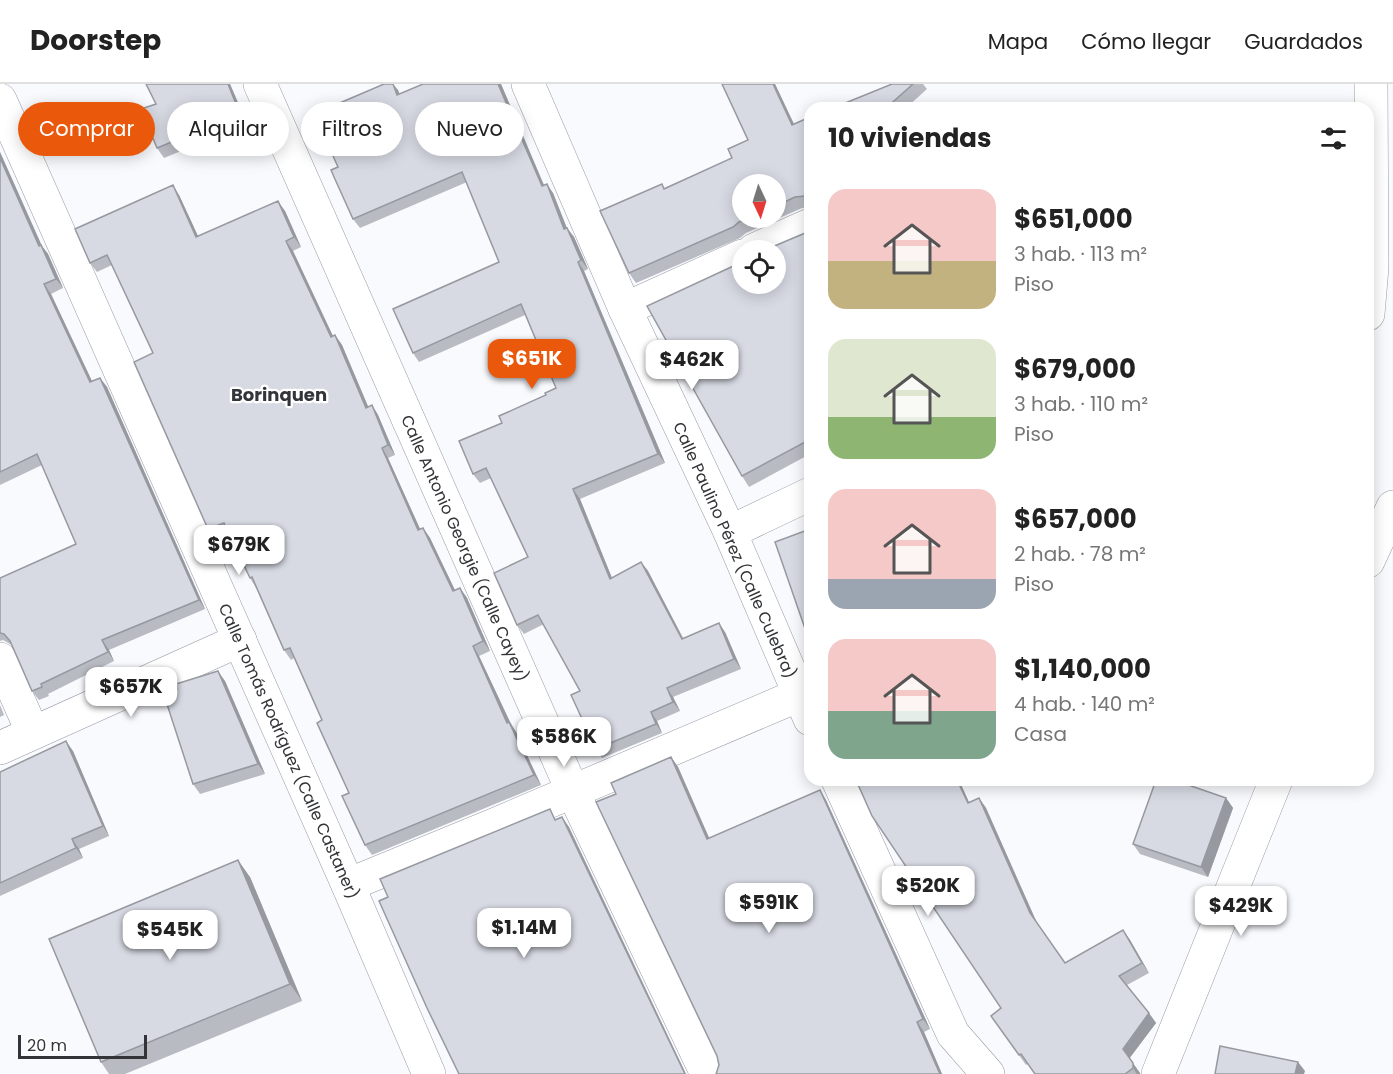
<!DOCTYPE html>
<html lang="es">
<meta charset="utf-8">
<style>
:root{--surface:#fff;--page:#f6f6f6;--text:#222;--muted:#767676;--line:#e0e0e0;--accent:#ea580c}
body{margin:0;font-family:Poppins,sans-serif;background:var(--page);color:var(--text);height:100vh;display:flex;flex-direction:column;font-size:22px;white-space:nowrap}
*{box-sizing:border-box;margin:0}
p{font-size:20px;color:var(--muted)}
.icon{flex:none;width:33px;height:33px;fill:none;stroke:currentColor;stroke-width:2;stroke-linecap:round;stroke-linejoin:round}
.map{position:relative;flex:1;overflow:hidden}
.drawer{position:absolute;left:804px;top:18px;width:570px;height:684px;display:flex;flex-direction:column;background:var(--surface);border-radius:18px;box-shadow:0 3px 15px #0003}
.drawer>*{flex:none}
.banner{position:absolute;left:18px;top:18px;width:570px;height:54px;display:flex;gap:12px}
.needle{width:39px;rotate:176deg}
.tools{position:absolute;left:732px;top:90px;display:grid;gap:12px}
.tools a{display:grid;place-items:center;width:54px;height:54px;border-radius:50%;background:var(--surface);box-shadow:0 3px 15px #0003;font-size:30px}
.scale{position:absolute;left:18px;bottom:15px;width:129px;box-sizing:border-box;padding-left:6px;border:3px solid #323437;border-top:0;font-size:16px;line-height:21px;white-space:nowrap;color:#323437;-webkit-text-stroke:4px #fff;paint-order:stroke}
.price{position:absolute;translate:-50% -51px;padding:0 14px;border-radius:12px;background:#fff;color:#222;font-size:20px;line-height:39px;filter:drop-shadow(0 2px 3px #0008)}
.price::after{content:'';position:absolute;left:50%;top:36px;width:18px;height:14px;margin-left:-9px;background:inherit;clip-path:polygon(0 0,100% 0,50% 100%)}
.price.selected{background:var(--accent);color:#fff}
ul{padding:0;list-style:none}
li{display:flex;align-items:center;gap:18px;height:150px;padding:0 24px}
li span{display:grid;place-items:center;flex:none;width:168px;height:120px;border-radius:18px;color:#555}
li>.icon{margin-inline-start:auto}
span .icon{width:72px;height:72px;fill:#fffc;stroke-width:1}
li b{font-size:26px}
h2{display:flex;justify-content:space-between;align-items:center;height:72px;padding:0 24px;font-size:26px}
.tag{padding:0 21px;border-radius:27px;background:var(--surface);box-shadow:0 3px 15px #0003;font-size:21px;line-height:54px}
.tag.selected{background:var(--accent);color:#fff}
header{display:flex;align-items:center;gap:36px;box-sizing:border-box;height:84px;padding:0 30px;background:var(--surface);border-bottom:2px solid var(--line)}
header strong{font-size:28px}
nav{display:flex;gap:33px;margin-inline-start:auto;font-size:21px}
.map>svg:first-child{display:block}
.lines{fill:none;stroke-linecap:round;stroke-linejoin:round}
.minor-casing{stroke:#989ba4;stroke-width:34}
.minor{stroke:#fff;stroke-width:33}
.wall{fill:#b9bbc3;fill-rule:evenodd}
.shaded-wall{fill:#96999f}
.building{fill:#d7dae3;stroke:#96999f;stroke-width:1.5}
.labels{text-anchor:middle;stroke-width:4.5;stroke-linejoin:round;paint-order:stroke}
.street-label{font-size:16px;fill:#323437;stroke:#fff}
.neighbourhood-label{font-size:18px;font-weight:bold;fill:#32353c;stroke:#fff}
</style>
<header>
<strong>Doorstep</strong>
<nav><a>Mapa</a><a>Cómo llegar</a><a>Guardados</a></nav>
</header>
<div class="map">
<svg width="1393" height="990" viewBox="0 0 1393 990">
<rect width="100%" height="100%" fill="#f9fafe"/>
<g class="lines">
<defs>
<g id="minor">
<polyline points="260,0 573,708 707,990"/>
<polyline points="528,0 625,225 730,448 810,635"/>
<polyline points="0,16 348,801 429,990"/>
<polyline points="754,166 810,141"/>
<polyline points="625,225 742,172"/>
<polyline points="1368,230 1372,183 1371,0"/>
<polyline points="730,448 810,410"/>
<polyline points="1368,477 1393,423"/>
<polyline points="0,575 33,649"/>
<polyline points="0,664 240,556"/>
<polyline points="838,696 953,950 988,990"/>
<polyline points="348,801 494,741 799,611"/>
<polyline points="1158,990 1276,696"/>
</g>
</defs>
<use href="#minor" class="minor-casing"/>
<use href="#minor" class="minor"/>
</g>
<g class="wall">
<polygon points="230,0 247,40 164,74 157,64 156,20"/>
<polygon points="501,0 544,101 553,109 567,144 574,153 588,185 584,187 665,379 580,415 612,494 641,478 648,487 683,554 725,548 741,585 673,613 680,627 657,637 662,649 602,674 596,665 580,607 544,540 524,550 517,541 528,473 491,394 480,399 473,390 502,339 556,304 525,231 419,278 413,269 499,178 467,98 360,144 353,135 398,6 399,10"/>
<path d="M 722,0 L 775,0 L 794,40 L 810,33 L 810,123 L 802,124 L 746,149 L 740,154 L 636,199 L 629,189 L 664,104 L 732,74 L 748,56 ZM 776,100 L 776,134 L 742,134 Z"/>
<polygon points="892,0 923,0 927,5 906,24 833,24"/>
<polygon points="0,68 41,161 48,170 63,204 51,210 92,297 100,294 107,303 205,525 109,566 114,577 48,610 49,612 39,616 32,607 12,561 10,560 3,556 0,557 0,494 76,460 42,381 0,401"/>
<polygon points="179,111 198,152 285,127 301,163 293,167 333,252 335,251 342,261 368,323 372,321 378,331 395,371 388,374 420,445 423,444 430,454 455,506 460,504 467,514 490,567 479,572 510,638 516,648 541,701 372,771 365,761 349,709 322,636 294,574 291,576 284,566 256,504 250,494 229,449 215,455 208,445 153,269 112,181 97,188 90,179"/>
<polygon points="810,147 810,370 749,403 742,392"/>
<polygon points="225,597 265,690 200,710 193,700"/>
<polygon points="0,621 4,631 0,633"/>
<polygon points="73,667 109,752 79,765 83,774 0,812 0,688"/>
<polygon points="671,673 678,683 709,754 820,706 826,716 930,945 924,948 942,990 716,990 719,981 717,972 616,710"/>
<polygon points="979,714 986,724 1037,839 1065,879 1123,846 1130,856 1149,889 1127,901 1156,939 1129,974 1140,990 1035,990 1028,980 1026,981 991,932 1001,924 969,718"/>
<polygon points="1226,714 1233,724 1208,793 1140,770 1133,760"/>
<polygon points="250,793 302,917 125,990 109,990 101,978"/>
</g>
<g class="shaded-wall">
<polygon points="228,0 230,0 247,40 240,30"/>
<polygon points="393,0 398,6 404,20 397,11"/>
<polygon points="498,0 501,0 548,111 542,102"/>
<polygon points="773,0 775,0 799,51 792,41"/>
<polygon points="0,68 46,171 39,162 0,74"/>
<polygon points="547,100 553,109 571,155 564,145"/>
<polygon points="173,101 179,111 203,163 196,153"/>
<polygon points="278,117 285,127 301,163 294,153"/>
<polygon points="567,144 574,153 588,185 581,176"/>
<polygon points="286,157 293,167 338,263 331,253"/>
<polygon points="41,161 48,170 63,204 56,195"/>
<polygon points="578,178 584,187 665,379 658,370"/>
<polygon points="44,200 51,210 97,308 90,298"/>
<polygon points="335,251 342,261 373,334 366,324"/>
<polygon points="100,294 107,303 205,525 199,516"/>
<polygon points="372,321 378,331 395,371 388,361"/>
<polygon points="382,364 388,374 425,456 418,446"/>
<polygon points="573,405 580,415 616,504 610,495"/>
<polygon points="423,444 430,454 460,517 453,507"/>
<polygon points="641,478 648,487 688,564 682,555"/>
<polygon points="460,504 467,514 490,567 483,557"/>
<polygon points="719,539 725,548 741,585 734,575"/>
<polygon points="102,556 109,566 114,577 108,568"/>
<polygon points="473,562 479,572 510,638 516,648 541,701 534,691 507,639"/>
<polygon points="218,587 225,597 265,690 258,680"/>
<polygon points="667,604 673,613 680,627 673,618"/>
<polygon points="651,628 657,637 662,649 656,640"/>
<polygon points="66,657 73,667 109,752 103,742"/>
<polygon points="671,673 678,683 714,765 707,755"/>
<polygon points="957,696 959,696 974,729 968,719"/>
<polygon points="820,706 826,716 930,945 923,935"/>
<polygon points="979,714 986,724 1037,839 1030,829"/>
<polygon points="1226,714 1233,724 1208,793 1201,783"/>
<polygon points="562,733 569,743 686,990 684,990"/>
<polygon points="72,755 79,765 83,774 76,764"/>
<polygon points="238,776 250,793 302,917 290,900"/>
<polygon points="1123,846 1130,856 1149,889 1142,879"/>
<polygon points="1149,929 1156,939 1129,975 1123,965"/>
<polygon points="917,938 924,948 942,990 940,990"/>
<polygon points="1298,978 1305,987 1304,990 1295,990"/>
<polygon points="1133,979 1140,989 1140,990 1137,990 1133,984"/>
</g>
<g class="building">
<polygon points="146,0 228,0 240,30 157,64 141,25 156,20"/>
<polygon points="384,0 393,0 397,11 423,0 498,0 542,102 547,100 564,145 567,144 581,176 578,178 658,370 573,405 610,495 641,478 682,555 719,539 734,575 667,604 673,618 651,628 656,640 596,665 571,611 580,607 538,531 517,541 494,489 528,473 486,384 473,390 459,357 502,339 499,332 546,311 545,309 556,304 521,220 413,269 393,225 499,178 462,88 353,135 334,93 331,86 338,83 314,30"/>
<polygon points="722,0 773,0 792,41 810,33 810,114 805,112 795,113 776,122 776,100 742,100 742,134 749,134 739,138 733,143 629,189 600,127 662,100 664,105 732,74 728,65 748,56"/>
<polygon points="892,0 913,0 886,24 833,24"/>
<polygon points="0,74 39,162 41,161 56,195 44,200 90,298 100,294 199,516 102,556 108,568 41,600 42,603 32,607 10,557 4,550 0,549 0,494 76,460 37,370 0,388"/>
<polygon points="173,101 196,153 278,117 294,153 286,157 331,253 335,251 366,324 372,321 388,361 382,364 418,446 423,444 453,507 460,504 483,557 473,562 507,639 509,638 534,691 365,761 342,712 349,709 317,639 322,636 290,564 284,566 252,493 250,494 224,439 208,445 134,278 153,269 109,175 107,171 90,179 75,145"/>
<polygon points="810,147 810,370 805,358 742,392 647,222 742,178 742,200 776,200 776,166 765,166"/>
<polygon points="810,445 810,559 775,458"/>
<polygon points="218,587 258,680 193,700 164,611 177,605 176,600"/>
<polygon points="66,657 103,742 72,755 76,764 0,799 0,688"/>
<polygon points="671,673 707,755 820,706 923,935 917,938 940,990 716,990 719,981 717,972 596,718 616,710 611,699"/>
<polygon points="856,696 957,696 968,719 979,714 1030,829 1065,879 1123,846 1142,879 1119,892 1149,929 1123,965 1133,979 1133,984 1125,990 1035,990 1021,970 1019,971 991,932 1001,924 872,732"/>
<polygon points="1156,696 1174,696 1226,714 1201,783 1133,760"/>
<polygon points="550,725 555,736 562,733 685,990 459,990 427,924 379,817 388,813 380,795"/>
<polygon points="238,776 290,900 101,978 49,855"/>
<polygon points="1220,962 1298,978 1295,990 1215,990"/>
</g>
<g class="labels">
<g class="street-label">
<text transform="translate(465 464) rotate(66)" y="6">Calle Antonio Georgie (Calle Cayey)</text>
<text transform="translate(735 466) rotate(66)" y="6">Calle Paulino Pérez (Calle Culebra)</text>
<text transform="translate(289 667) rotate(66)" y="6">Calle Tomás Rodríguez (Calle Castaner)</text>
</g>
<g class="neighbourhood-label">
<text x="279" y="317">Borinquen</text>
</g>
</g>
</svg>
<div class="tools">
<a><svg class="needle" viewBox="-14 -14 28 28"><path d="M0-13l5 13h-10z" fill="#e53935"/><path d="M0 13l5-13h-10z" fill="#767676"/></svg></a>
<a><svg class="icon" aria-label="locate" viewBox="0 0 24 24"><circle cx="12" cy="12" r="6"/><path d="M12 2v4M12 18v4M2 12h4M18 12h4"/></svg></a>
</div>
<div class="scale">20 m</div>
<b class="price selected" style="left:532px;top:306px">$651K</b>
<b class="price" style="left:692px;top:307px">$462K</b>
<b class="price" style="left:239px;top:492px">$679K</b>
<b class="price" style="left:131px;top:634px">$657K</b>
<b class="price" style="left:564px;top:684px">$586K</b>
<b class="price" style="left:928px;top:833px">$520K</b>
<b class="price" style="left:769px;top:850px">$591K</b>
<b class="price" style="left:1241px;top:853px">$429K</b>
<b class="price" style="left:524px;top:875px">$1.14M</b>
<b class="price" style="left:170px;top:877px">$545K</b>
<div class="banner">
<a class="tag selected">Comprar</a>
<a class="tag">Alquilar</a>
<a class="tag">Filtros</a>
<a class="tag">Nuevo</a>
</div>
<section class="drawer">
<h2>10 viviendas<svg class="icon" aria-label="filters" viewBox="0 0 24 24"><path d="M4 7h16M4 17h16"/><circle cx="9" cy="7" r="2"/><circle cx="15" cy="17" r="2"/></svg></h2>
<ul>
<li><span style="background:linear-gradient(#f6c9c9 60%,#c2b280 0)"><svg class="icon" aria-label="home" viewBox="0 0 24 24"><path d="M3 11l9-7 9 7M6 9v11h12V9"/></svg></span><div><b>$651,000</b><p>3 hab. · 113 m²</p><p>Piso</p></div></li>
<li><span style="background:linear-gradient(#dfe7d0 65%,#8fb573 0)"><svg class="icon" aria-label="home" viewBox="0 0 24 24"><path d="M3 11l9-7 9 7M6 9v11h12V9"/></svg></span><div><b>$679,000</b><p>3 hab. · 110 m²</p><p>Piso</p></div></li>
<li><span style="background:linear-gradient(#f6c9c9 75%,#9aa5b1 0)"><svg class="icon" aria-label="home" viewBox="0 0 24 24"><path d="M3 11l9-7 9 7M6 9v11h12V9"/></svg></span><div><b>$657,000</b><p>2 hab. · 78 m²</p><p>Piso</p></div></li>
<li><span style="background:linear-gradient(#f6c9c9 60%,#7fa58c 0)"><svg class="icon" aria-label="home" viewBox="0 0 24 24"><path d="M3 11l9-7 9 7M6 9v11h12V9"/></svg></span><div><b>$1,140,000</b><p>4 hab. · 140 m²</p><p>Casa</p></div></li>
</ul>
</section>
</div>
